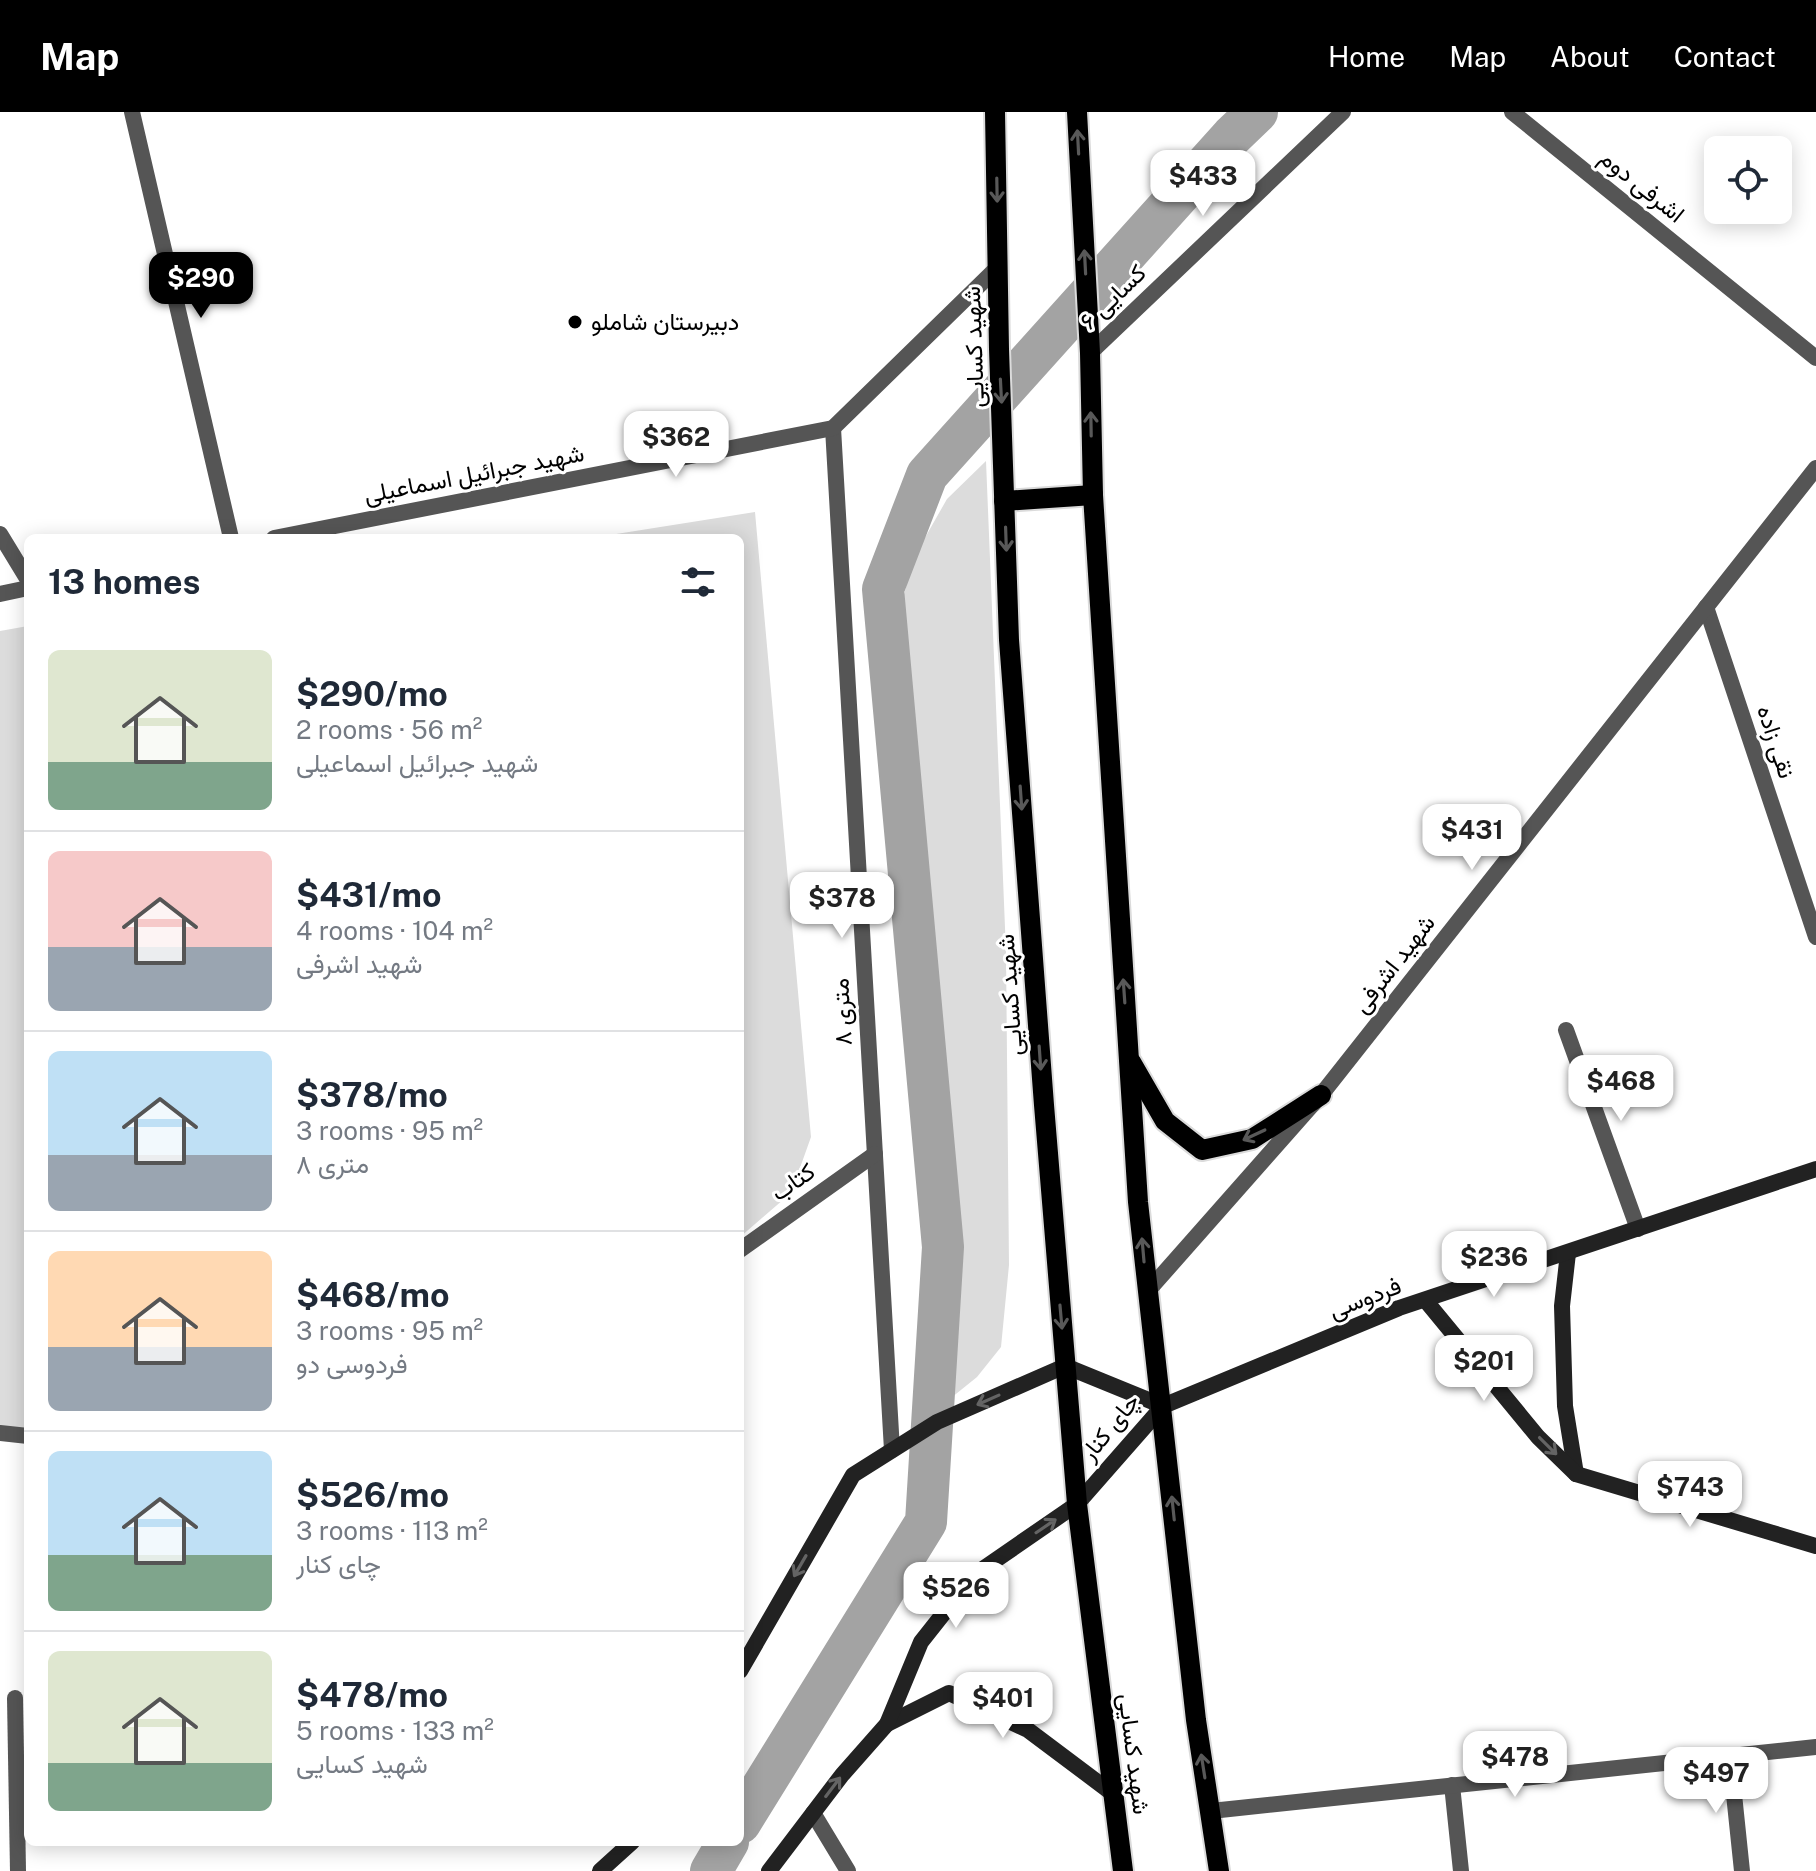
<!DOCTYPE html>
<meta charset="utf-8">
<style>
:root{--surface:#fff;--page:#f2f2f3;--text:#1f2937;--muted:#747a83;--line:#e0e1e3;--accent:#000}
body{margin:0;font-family:"Public Sans",Vazirmatn,sans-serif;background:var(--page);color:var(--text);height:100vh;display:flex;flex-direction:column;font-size:30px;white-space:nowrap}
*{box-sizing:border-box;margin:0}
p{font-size:26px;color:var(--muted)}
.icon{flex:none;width:44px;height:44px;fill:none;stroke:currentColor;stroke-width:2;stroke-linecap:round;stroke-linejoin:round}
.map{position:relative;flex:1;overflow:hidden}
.details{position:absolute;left:24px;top:422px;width:720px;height:1312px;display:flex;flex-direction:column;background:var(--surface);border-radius:12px;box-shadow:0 4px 20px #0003}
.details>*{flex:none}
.tools{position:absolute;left:1704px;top:24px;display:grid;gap:16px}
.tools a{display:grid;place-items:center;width:88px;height:88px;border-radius:12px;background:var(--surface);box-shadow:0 4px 20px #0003;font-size:40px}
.price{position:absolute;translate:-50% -68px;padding:0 18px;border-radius:16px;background:#fff;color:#222;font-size:26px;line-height:52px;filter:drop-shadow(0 2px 4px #0008)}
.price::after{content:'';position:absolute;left:50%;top:48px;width:24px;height:18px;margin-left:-12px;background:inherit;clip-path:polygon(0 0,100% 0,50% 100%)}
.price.on{background:var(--accent);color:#fff}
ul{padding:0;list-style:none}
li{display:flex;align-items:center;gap:24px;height:200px;padding:0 24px}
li+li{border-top:2px solid var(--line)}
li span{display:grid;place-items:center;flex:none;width:224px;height:160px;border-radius:12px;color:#555}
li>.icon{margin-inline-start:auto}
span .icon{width:96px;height:96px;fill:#fffc;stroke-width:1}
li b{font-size:34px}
h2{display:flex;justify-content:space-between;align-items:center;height:96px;padding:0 24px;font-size:34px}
header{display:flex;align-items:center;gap:48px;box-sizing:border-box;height:112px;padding:0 40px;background:var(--accent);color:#fff}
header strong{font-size:38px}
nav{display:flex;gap:44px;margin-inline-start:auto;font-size:28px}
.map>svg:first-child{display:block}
.green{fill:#dcdcdc}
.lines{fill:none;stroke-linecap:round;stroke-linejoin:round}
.canal{stroke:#a3a3a3;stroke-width:42}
.primary-casing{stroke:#dbdbdb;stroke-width:24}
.lane{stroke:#555;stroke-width:16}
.street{stroke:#555;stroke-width:16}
.secondary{stroke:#222;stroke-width:16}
.primary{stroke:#000;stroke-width:20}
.oneway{stroke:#595959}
.oneway2{stroke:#646464}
.poi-dot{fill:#000;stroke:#fff;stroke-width:3}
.labels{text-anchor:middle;stroke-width:6;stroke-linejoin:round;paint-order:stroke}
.street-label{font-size:24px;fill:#000;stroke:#fff}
.poi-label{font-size:24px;fill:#000;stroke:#fff;text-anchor:start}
</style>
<header>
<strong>Map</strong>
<nav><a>Home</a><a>Map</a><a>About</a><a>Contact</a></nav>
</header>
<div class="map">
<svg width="1816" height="1759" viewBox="0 0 1816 1759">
<rect width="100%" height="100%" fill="#fff"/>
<g class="green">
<polygon points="986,349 1006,840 1009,1153 1001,1235 977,1265 946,1290 961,1156 925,804 902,490 914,445 947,387"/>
<polygon points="755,400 811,1025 791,1081 740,1125 740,426 591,426"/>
<polygon points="28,514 28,1323 0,1321 0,519"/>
</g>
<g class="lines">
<g class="canal">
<polyline points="740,1711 926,1410 943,1135 883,477 927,363 1232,24 1257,0"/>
<polyline points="711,1759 728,1730"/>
</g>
<defs>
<g id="primary">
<polyline points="995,0 999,237 1009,528 1044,993 1077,1392 1123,1759"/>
<polyline points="1077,0 1090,241 1093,383 1138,1090 1196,1608 1219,1759"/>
<polyline points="1004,389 1093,383"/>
<polyline points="1131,950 1165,1009 1202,1038 1252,1027 1321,983"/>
</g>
</defs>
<use href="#primary" class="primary-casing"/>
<polyline class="lane" points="1512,0 1816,246"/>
<g class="street">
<polyline points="132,0 231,426"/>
<polyline points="1090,241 1343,0"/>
<polyline points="833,316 892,1338"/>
<polyline points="0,422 28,468"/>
<polyline points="274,426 833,316 998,155"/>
<polyline points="0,482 28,476"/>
<polyline points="1706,495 1816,825"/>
<polyline points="1566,918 1638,1117"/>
<polyline points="740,1138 875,1042"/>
<polyline points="1147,1180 1321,983 1816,356"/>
<polyline points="0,1321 28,1324"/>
<polyline points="15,1586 18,1759"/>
<polyline points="1730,1644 1742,1759"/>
<polyline points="1452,1673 1461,1759"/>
<polyline points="1211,1699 1816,1635"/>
<polyline points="813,1701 848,1759"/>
</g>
<g class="secondary">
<polyline points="1568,1141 1562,1194 1565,1294 1576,1362"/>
<polyline points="1426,1189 1538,1325 1576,1362 1816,1434"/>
<polyline points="740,1559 853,1363 937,1310 1065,1254 1163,1294"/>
<polyline points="887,1612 949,1581 1028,1618 1112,1681"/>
<polyline points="600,1759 632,1730"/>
<polyline points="769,1759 842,1663 887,1612 921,1530 974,1463 1077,1392 1163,1294 1399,1196 1816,1057"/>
</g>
<use href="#primary" class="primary"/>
</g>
<defs><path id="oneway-shaft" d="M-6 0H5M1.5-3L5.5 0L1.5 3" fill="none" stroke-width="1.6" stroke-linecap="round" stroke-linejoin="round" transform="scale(2)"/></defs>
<g class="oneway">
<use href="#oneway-shaft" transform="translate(1078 30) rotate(-93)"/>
<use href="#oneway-shaft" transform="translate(997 78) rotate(89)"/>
<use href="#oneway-shaft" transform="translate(1085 150) rotate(-93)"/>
<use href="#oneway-shaft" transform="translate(1001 279) rotate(87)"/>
<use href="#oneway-shaft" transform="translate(1091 312) rotate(-91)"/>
<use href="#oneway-shaft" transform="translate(1006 427) rotate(88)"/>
<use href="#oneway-shaft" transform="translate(1021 686) rotate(86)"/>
<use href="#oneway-shaft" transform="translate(1124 879) rotate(-94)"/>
<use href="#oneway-shaft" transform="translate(1040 946) rotate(86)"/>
<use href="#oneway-shaft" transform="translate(1254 1023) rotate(155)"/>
<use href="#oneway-shaft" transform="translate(1143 1138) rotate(-95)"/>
<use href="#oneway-shaft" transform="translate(1061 1205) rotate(85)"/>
<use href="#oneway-shaft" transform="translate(1173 1396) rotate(-96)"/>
<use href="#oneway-shaft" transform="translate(1203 1654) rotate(-99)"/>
</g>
<g class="oneway2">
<use href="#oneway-shaft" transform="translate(988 1288) rotate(156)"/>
<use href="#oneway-shaft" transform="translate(1548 1334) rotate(45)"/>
<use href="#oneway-shaft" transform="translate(1046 1414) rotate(-34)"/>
<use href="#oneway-shaft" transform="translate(800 1454) rotate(120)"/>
<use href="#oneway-shaft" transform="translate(833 1675) rotate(-53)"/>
</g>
<circle class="poi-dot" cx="575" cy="210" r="8"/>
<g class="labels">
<g class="street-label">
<text transform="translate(1642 74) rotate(39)" y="8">اشرفی دوم</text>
<text transform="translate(1113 185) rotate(-44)" y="8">کسایی ۶</text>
<text transform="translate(974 235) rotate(-92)" y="8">شهید کسایی</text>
<text transform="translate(474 362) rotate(-11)" y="8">شهید جبرائیل اسماعیلی</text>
<text transform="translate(1776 630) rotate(72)" y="8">نقی زاده</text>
<text transform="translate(1394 852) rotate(-52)" y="8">شهید اشرفی</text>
<text transform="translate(1010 883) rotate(-94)" y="8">شهید کسایی</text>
<text transform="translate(842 900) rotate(-93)" y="8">۸ متری</text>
<text transform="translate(793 1070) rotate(-35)" y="8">کتاب</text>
<text transform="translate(1365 1186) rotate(-21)" y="8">فردوسی</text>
<text transform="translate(1110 1315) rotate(-51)" y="8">چای کنار</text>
<text transform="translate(1134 1642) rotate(83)" y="8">شهید کسایی</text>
</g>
<g class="poi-label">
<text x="591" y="218">دبیرستان شاملو</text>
</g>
</g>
</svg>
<div class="tools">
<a><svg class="icon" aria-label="locate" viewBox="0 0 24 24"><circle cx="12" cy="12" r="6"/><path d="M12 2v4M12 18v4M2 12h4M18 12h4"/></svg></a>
</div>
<b class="price" style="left:1203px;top:106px">$433</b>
<b class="price on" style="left:201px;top:208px">$290</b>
<b class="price" style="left:676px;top:367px">$362</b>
<b class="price" style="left:1472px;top:760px">$431</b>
<b class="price" style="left:842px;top:828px">$378</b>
<b class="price" style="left:1621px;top:1011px">$468</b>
<b class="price" style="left:1494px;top:1187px">$236</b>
<b class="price" style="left:1484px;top:1291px">$201</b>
<b class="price" style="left:1690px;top:1417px">$743</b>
<b class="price" style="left:956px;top:1518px">$526</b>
<b class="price" style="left:1003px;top:1628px">$401</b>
<b class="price" style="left:1515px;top:1687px">$478</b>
<b class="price" style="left:1716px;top:1703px">$497</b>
<section class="details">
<h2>13 homes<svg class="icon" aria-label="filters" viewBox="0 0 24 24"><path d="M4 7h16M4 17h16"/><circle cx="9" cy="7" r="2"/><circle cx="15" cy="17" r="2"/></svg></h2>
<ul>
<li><span style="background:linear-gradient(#dfe7d0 70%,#7fa58c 0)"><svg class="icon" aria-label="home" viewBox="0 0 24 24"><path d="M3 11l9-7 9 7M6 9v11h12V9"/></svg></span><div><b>$290/mo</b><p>2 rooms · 56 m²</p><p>شهید جبرائیل اسماعیلی</p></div></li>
<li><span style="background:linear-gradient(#f6c9c9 60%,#9aa5b1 0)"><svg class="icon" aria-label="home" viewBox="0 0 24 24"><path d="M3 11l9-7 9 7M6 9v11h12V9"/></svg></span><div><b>$431/mo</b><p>4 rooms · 104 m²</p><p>شهید اشرفی</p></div></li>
<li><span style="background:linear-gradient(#bfe0f5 65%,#9aa5b1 0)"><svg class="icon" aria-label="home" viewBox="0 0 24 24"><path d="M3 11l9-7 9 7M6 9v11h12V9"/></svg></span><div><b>$378/mo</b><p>3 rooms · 95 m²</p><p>۸ متری</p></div></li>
<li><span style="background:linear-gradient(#ffd9b3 60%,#9aa5b1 0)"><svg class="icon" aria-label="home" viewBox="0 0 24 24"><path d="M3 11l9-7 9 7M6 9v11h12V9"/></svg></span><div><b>$468/mo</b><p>3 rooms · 95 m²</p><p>فردوسی دو</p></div></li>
<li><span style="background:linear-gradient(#bfe0f5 65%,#7fa58c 0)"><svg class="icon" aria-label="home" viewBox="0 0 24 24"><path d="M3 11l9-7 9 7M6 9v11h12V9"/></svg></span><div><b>$526/mo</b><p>3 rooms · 113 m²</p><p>چای کنار</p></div></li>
<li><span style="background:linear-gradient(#dfe7d0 70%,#7fa58c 0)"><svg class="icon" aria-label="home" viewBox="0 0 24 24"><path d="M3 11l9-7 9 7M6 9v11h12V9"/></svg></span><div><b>$478/mo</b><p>5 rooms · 133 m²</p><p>شهید کسایی</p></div></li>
</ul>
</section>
</div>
